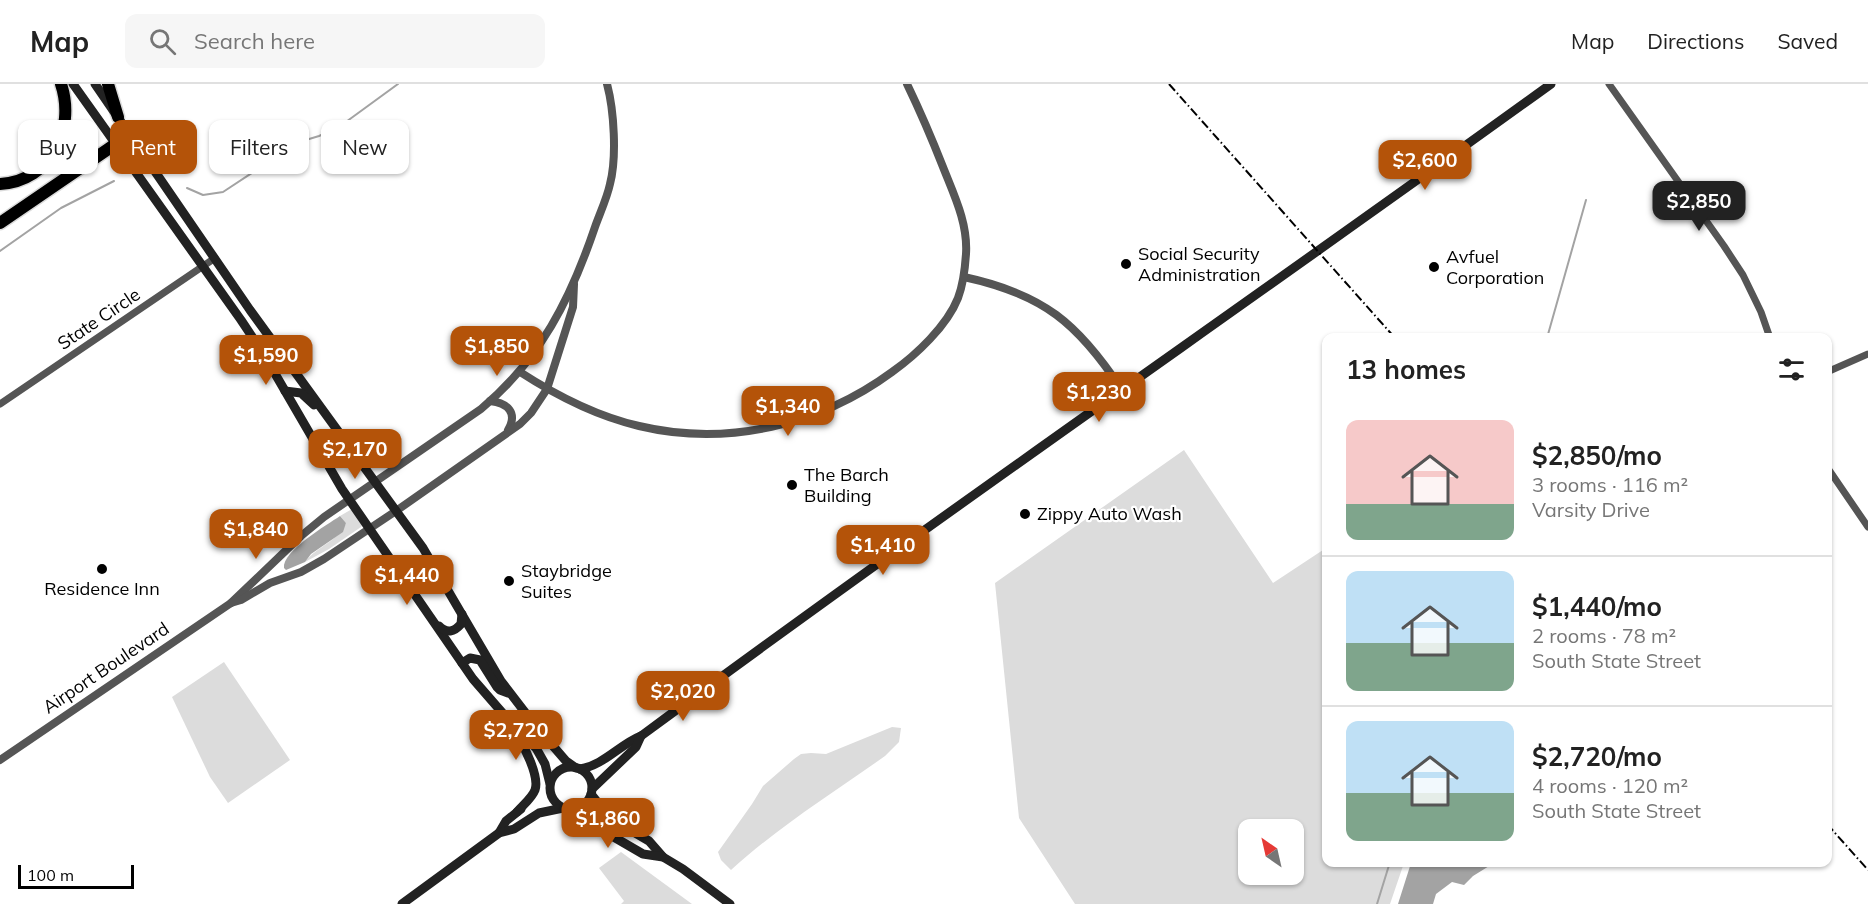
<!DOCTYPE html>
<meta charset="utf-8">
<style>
:root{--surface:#fff;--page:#f6f6f6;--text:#222;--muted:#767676;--line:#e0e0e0;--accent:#b45309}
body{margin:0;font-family:Mulish,sans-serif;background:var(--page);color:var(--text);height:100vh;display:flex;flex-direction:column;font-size:22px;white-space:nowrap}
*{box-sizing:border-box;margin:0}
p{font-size:20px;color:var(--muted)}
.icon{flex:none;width:33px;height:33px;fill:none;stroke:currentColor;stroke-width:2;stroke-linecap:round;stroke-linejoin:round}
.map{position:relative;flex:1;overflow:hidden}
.side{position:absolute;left:1322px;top:249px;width:510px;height:534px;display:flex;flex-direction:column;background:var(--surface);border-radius:12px;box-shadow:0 2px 4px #0004}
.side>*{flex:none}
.banner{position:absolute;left:18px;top:36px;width:570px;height:54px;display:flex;gap:12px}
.needle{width:39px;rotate:326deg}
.controls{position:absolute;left:1238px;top:735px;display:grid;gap:12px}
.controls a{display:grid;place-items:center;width:66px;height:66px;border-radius:12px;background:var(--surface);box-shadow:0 2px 4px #0004;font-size:30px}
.scale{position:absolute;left:18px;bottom:15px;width:116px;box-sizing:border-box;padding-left:6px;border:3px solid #000;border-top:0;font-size:16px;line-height:21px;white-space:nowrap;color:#000;-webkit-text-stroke:4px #fff;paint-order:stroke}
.price{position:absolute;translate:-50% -51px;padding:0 14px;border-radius:12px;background:var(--accent);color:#fff;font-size:20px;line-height:39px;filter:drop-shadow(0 2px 3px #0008)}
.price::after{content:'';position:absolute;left:50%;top:36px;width:18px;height:14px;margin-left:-9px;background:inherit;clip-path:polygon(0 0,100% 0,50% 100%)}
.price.on{background:#222;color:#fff}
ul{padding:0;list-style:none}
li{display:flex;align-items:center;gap:18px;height:150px;padding:0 24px}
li+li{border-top:2px solid var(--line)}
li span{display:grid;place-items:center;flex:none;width:168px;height:120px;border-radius:12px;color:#555}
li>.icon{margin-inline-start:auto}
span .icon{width:72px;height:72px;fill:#fffc;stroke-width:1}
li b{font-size:26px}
h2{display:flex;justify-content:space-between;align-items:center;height:72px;padding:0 24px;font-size:26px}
.chip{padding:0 21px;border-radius:12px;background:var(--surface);box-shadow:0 2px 4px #0004;font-size:21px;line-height:54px}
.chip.on{background:var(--accent);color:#fff}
header{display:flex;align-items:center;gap:36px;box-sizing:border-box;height:84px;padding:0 30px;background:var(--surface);border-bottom:2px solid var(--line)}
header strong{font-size:28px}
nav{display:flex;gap:33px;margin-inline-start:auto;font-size:21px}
.search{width:420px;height:54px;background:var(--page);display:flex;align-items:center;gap:15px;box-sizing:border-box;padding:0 21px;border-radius:12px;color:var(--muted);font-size:22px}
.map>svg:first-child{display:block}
.green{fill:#dcdcdc;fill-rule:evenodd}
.water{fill:#a3a3a3}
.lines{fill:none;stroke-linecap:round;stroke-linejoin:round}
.stream{stroke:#a3a3a3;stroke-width:2}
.motorway-casing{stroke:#dbdbdb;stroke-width:15}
.minor{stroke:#555;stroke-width:7}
.tertiary{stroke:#555;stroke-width:8}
.secondary{stroke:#222;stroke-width:9}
.motorway{stroke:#000;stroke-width:12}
.rail{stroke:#000;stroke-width:2;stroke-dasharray:9 3 1.5 3;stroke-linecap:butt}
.poi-dot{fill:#000;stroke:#fff;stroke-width:2}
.labels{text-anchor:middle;stroke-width:4.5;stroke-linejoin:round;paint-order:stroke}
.poi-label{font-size:18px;fill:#000;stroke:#fff;text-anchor:start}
.street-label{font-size:18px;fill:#000;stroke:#fff}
</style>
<header>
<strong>Map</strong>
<div class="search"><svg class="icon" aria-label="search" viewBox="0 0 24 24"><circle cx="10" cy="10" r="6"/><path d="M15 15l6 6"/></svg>Search here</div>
<nav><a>Map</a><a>Directions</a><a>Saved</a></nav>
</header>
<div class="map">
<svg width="1868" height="820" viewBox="0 0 1868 820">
<rect width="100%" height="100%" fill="#fff"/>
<g class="green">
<path d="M 1184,366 L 1273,499 L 1326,464 L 1326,778 L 1404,779 L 1390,820 L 1075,820 L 1019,734 L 995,499 ZM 1248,746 L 1293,746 L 1293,790 L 1248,790 Z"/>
<path d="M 352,425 L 362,441 L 361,443 L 329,465 L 305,478 C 317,462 339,457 346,439 L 340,432 Z"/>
<polygon points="224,578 290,676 228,719 210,693 172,613"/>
<path d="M 892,643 L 901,644 L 899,658 L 885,672 C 833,709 778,743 731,786 L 721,776 L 718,768 L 752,720 L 763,702 L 794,675 L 801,670 L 811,669 L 826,670 Z"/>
<polygon points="621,768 692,820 621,820 624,817 599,784"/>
</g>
<g class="water">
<path d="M 340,432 L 346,439 L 343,448 L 311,470 L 305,478 L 286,486 L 284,484 C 282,467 327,441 340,432 Z"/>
<polygon points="1411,779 1411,778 1494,779 1473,792 1464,801 1452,798 1436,810 1433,820 1398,820"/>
</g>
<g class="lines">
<g class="stream">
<polyline points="296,59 319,52 339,43 398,0"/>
<polyline points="187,104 203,111 223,108 276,73"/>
<polyline points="0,167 61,124 114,97"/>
<polyline points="1547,254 1586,116"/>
<polyline points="1377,820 1390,778"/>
</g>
<defs>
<g id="motorway">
<polyline points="108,0 118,33"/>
<path d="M 0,100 C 51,97 76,45 61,0"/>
<polyline points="0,139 117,59"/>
</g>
</defs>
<use href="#motorway" class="motorway-casing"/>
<g class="minor">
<polyline points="1609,0 1724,162 1743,191 1761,228 1770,254"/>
<polyline points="1827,288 1868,270"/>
<polyline points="0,320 215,174"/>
<polyline points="1827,383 1868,443"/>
</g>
<g class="tertiary">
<path d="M 964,193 C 1043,210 1078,239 1122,306"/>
<path d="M 520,288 C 557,312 596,332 639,342 C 727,363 820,341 892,288 C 916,271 947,242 958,214 C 963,201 965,185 966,170 C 968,139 954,111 943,83 C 932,55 920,27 907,0"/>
<path d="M 490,317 C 508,319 518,329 508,346"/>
<path d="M 231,519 L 301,452 L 324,433 L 481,325 C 540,276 571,214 595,143 C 600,129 607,114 610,100 C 617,73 614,26 607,0"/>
<polyline points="0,676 231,519 241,516 270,499 301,488 324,475 396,427 520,340 531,329 547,305 573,223 574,200"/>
</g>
<g class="secondary">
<polyline points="73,0 241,236 263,269 342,405 473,595 506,633 536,664 545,680 550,700"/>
<polyline points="95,0 250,226 423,464 501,597 534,640 566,677 576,684"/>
<polyline points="285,307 301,309 314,321"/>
<path d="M 439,542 C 447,550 454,548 461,540 L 462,530"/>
<polyline points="462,579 470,574 480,576 497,603 500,606 508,609"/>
<path d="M 515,648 C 523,660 540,692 535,706 C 532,714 523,721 517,728"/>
<circle cx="571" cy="704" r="21"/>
<path d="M 580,685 C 604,681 619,661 641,652 C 941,430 1248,219 1551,0"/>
<polyline points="592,705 636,663 641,652"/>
<polyline points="591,710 610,734 649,757 663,773"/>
<polyline points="571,725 576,731 643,770 663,773 683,785 730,820"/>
<polyline points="499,749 506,737 521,725"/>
<polyline points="402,820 499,749 514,745 539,729 563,724"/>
</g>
<use href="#motorway" class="motorway"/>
<g class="rail">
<polyline points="1169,0 1395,254"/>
<polyline points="1827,740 1868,786"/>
</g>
</g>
<g class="poi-dot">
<circle cx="1126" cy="180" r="6"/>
<circle cx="1434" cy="183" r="6"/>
<circle cx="792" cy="401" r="6"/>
<circle cx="1025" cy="430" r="6"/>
<circle cx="102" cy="485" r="6"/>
<circle cx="509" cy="497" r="6"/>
</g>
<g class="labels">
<g class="poi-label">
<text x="1138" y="176">Social Security<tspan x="1138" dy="21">Administration</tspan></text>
<text x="1446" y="179">Avfuel<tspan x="1446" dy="21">Corporation</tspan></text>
<text x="804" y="397">The Barch<tspan x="804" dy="21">Building</tspan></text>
<text x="1037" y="436">Zippy Auto Wash</text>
<text x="521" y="493">Staybridge<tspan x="521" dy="21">Suites</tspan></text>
<text x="102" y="511" text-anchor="middle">Residence Inn</text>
</g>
<g class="street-label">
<text transform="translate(99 235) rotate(-34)" y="6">State Circle</text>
<text transform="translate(106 584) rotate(-34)" y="6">Airport Boulevard</text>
</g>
</g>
</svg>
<div class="controls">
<a><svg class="needle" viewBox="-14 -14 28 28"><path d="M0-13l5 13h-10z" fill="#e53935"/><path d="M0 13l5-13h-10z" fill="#767676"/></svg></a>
</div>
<div class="scale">100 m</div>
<b class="price" style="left:1425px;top:107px">$2,600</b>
<b class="price on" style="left:1699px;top:148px">$2,850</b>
<b class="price" style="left:497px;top:293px">$1,850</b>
<b class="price" style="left:266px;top:302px">$1,590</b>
<b class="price" style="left:1099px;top:339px">$1,230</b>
<b class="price" style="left:788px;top:353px">$1,340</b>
<b class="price" style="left:355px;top:396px">$2,170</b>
<b class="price" style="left:256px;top:476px">$1,840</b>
<b class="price" style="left:883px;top:492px">$1,410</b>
<b class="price" style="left:407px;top:522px">$1,440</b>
<b class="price" style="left:683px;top:638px">$2,020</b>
<b class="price" style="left:516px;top:677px">$2,720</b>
<b class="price" style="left:608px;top:765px">$1,860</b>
<div class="banner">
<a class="chip">Buy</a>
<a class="chip on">Rent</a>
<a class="chip">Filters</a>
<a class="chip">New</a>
</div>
<section class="side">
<h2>13 homes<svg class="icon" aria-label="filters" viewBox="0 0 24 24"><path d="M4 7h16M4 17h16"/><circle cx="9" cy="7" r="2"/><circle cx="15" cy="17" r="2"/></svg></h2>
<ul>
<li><span style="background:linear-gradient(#f6c9c9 70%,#7fa58c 0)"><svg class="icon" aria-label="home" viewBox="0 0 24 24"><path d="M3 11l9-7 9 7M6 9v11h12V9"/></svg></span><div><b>$2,850/mo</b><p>3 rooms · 116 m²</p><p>Varsity Drive</p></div></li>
<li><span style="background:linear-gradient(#bfe0f5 60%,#7fa58c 0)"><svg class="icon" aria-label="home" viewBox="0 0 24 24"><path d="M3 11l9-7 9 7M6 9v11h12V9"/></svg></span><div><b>$1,440/mo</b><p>2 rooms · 78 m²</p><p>South State Street</p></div></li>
<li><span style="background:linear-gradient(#bfe0f5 60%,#7fa58c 0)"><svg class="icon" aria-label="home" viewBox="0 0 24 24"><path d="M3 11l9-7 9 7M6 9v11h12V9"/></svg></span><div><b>$2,720/mo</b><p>4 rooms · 120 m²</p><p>South State Street</p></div></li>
</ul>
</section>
</div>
